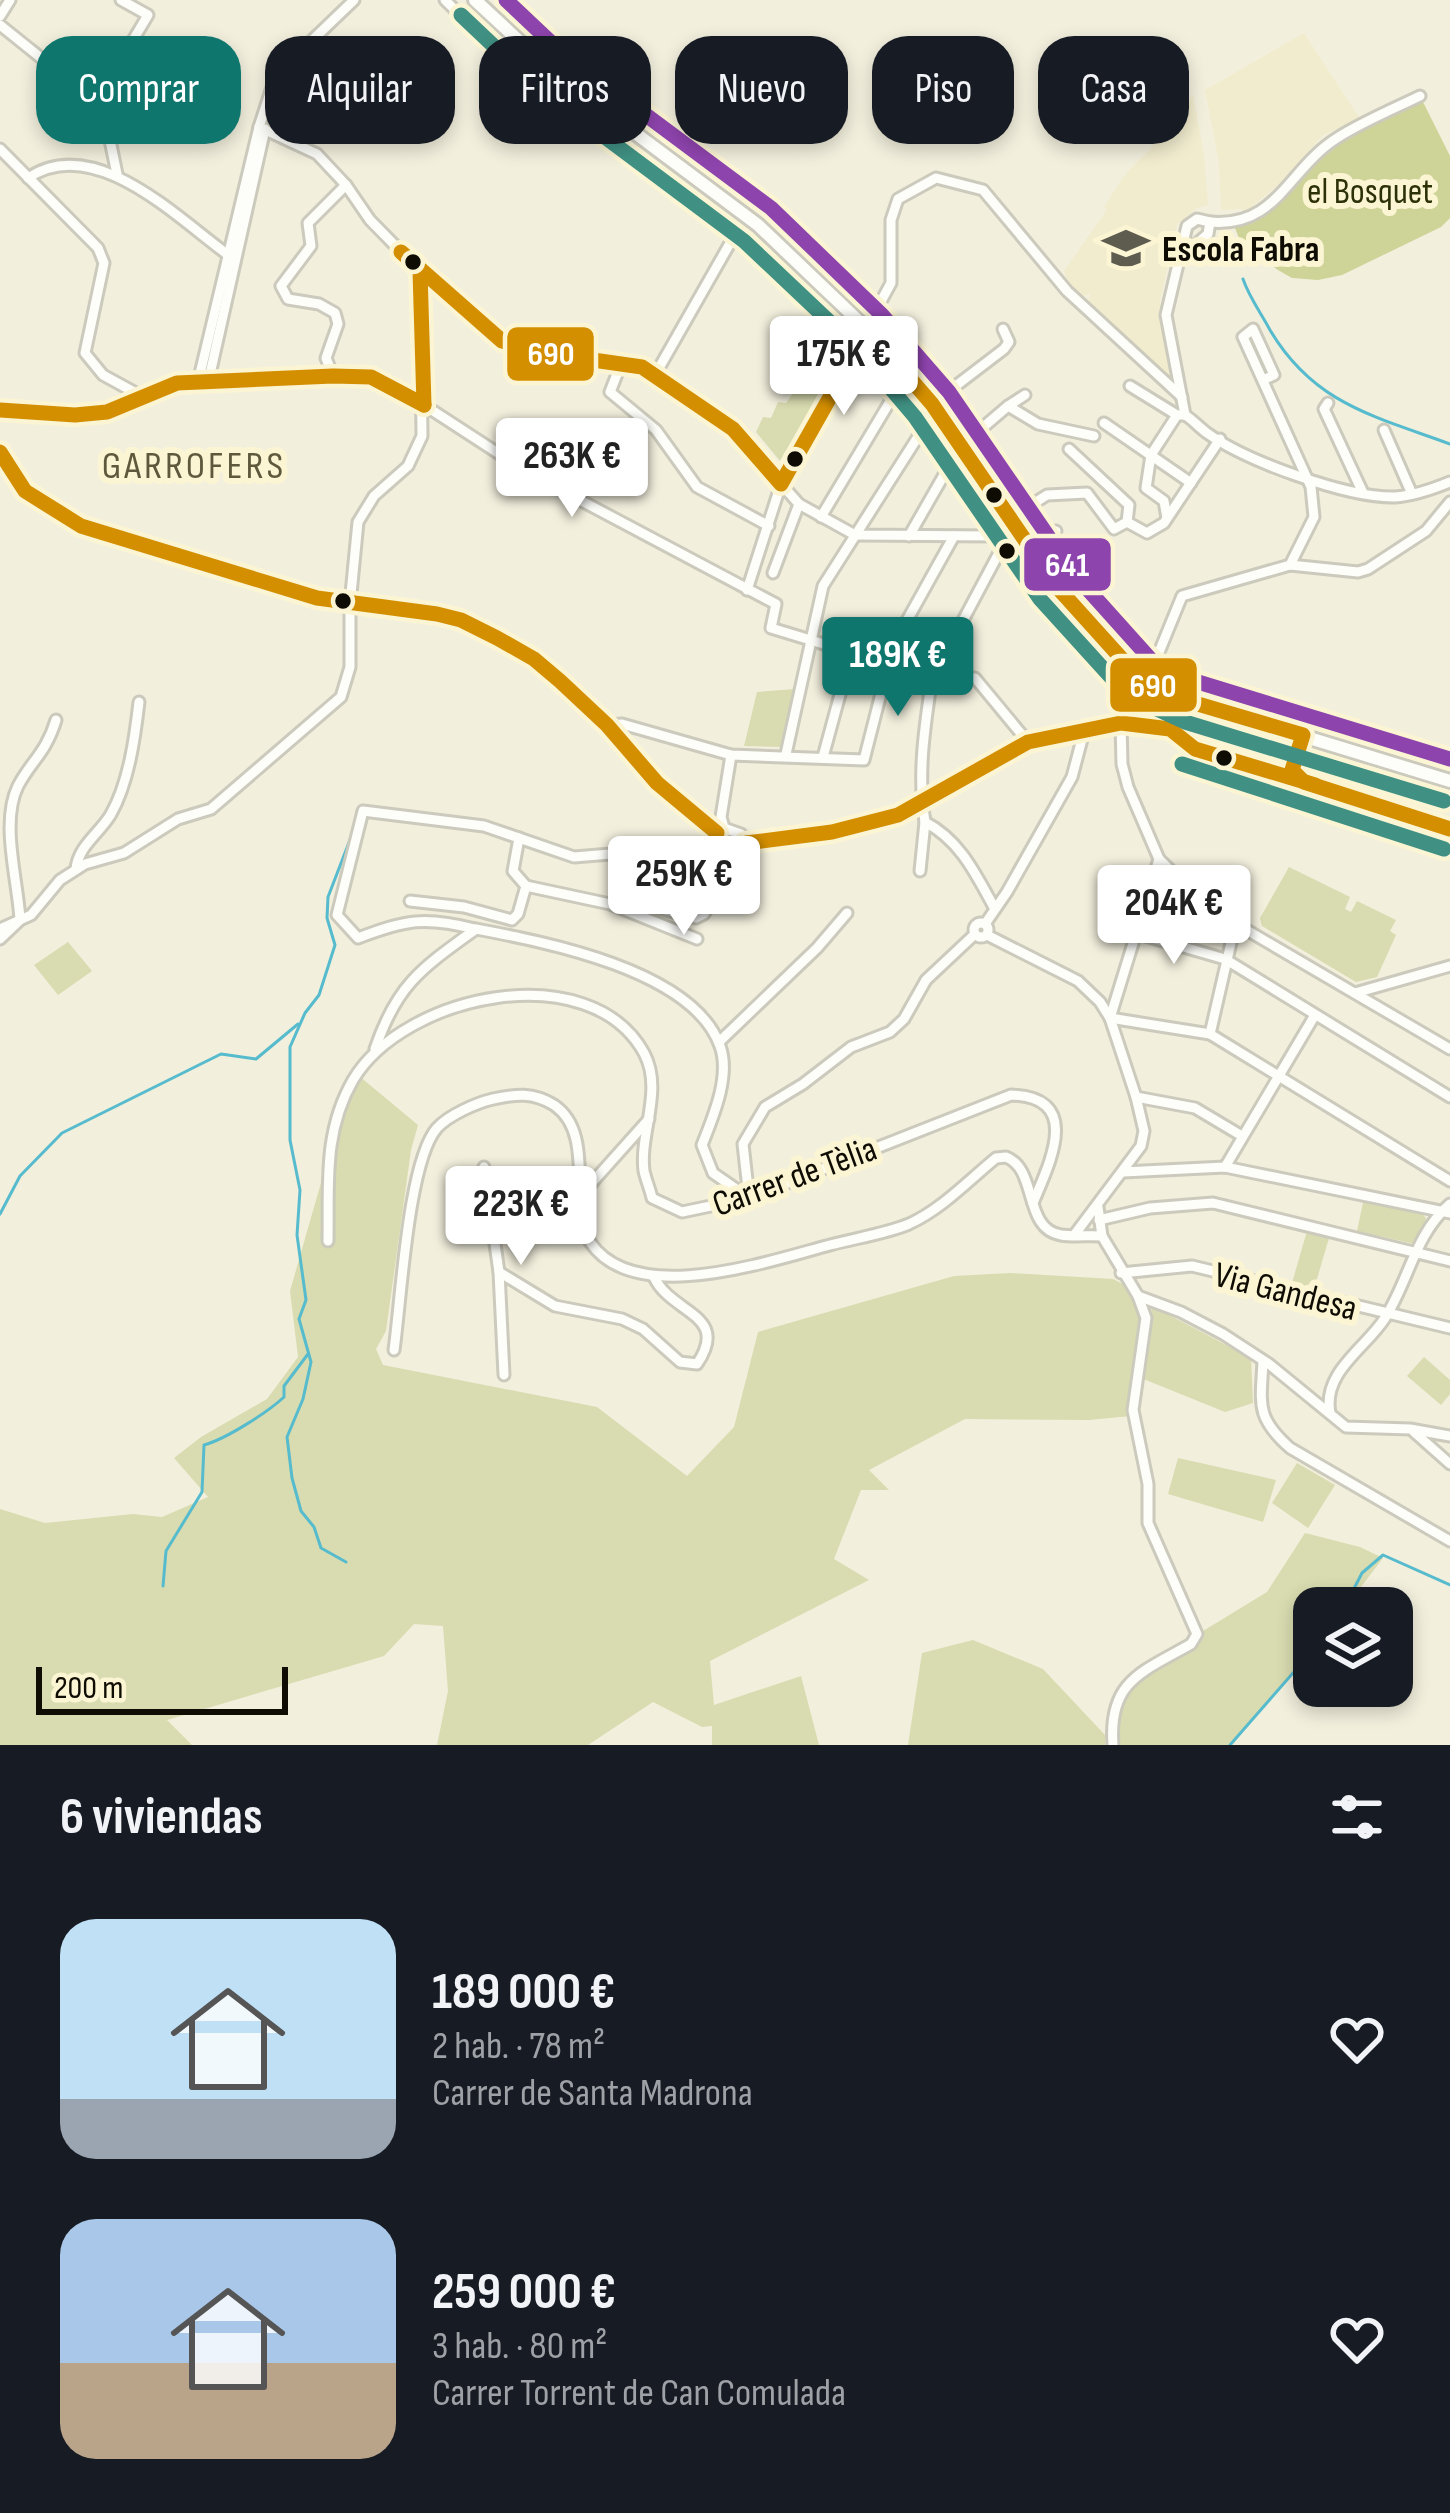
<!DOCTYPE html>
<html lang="es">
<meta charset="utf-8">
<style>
:root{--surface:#171b24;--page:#242831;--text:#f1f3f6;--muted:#9ea1a6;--accent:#0f766e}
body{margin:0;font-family:"Sofia Sans Condensed",sans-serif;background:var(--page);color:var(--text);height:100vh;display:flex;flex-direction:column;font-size:45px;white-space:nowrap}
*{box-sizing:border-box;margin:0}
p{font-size:39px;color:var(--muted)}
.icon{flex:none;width:66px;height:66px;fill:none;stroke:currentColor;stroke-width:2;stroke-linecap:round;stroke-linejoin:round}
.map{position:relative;height:1745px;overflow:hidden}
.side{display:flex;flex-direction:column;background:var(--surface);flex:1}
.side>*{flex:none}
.hud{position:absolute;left:36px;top:36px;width:1380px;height:108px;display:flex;gap:24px}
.tools{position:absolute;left:1293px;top:1587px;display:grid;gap:24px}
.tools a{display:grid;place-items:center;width:120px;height:120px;border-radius:24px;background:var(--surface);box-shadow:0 6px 18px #0003;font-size:60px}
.scale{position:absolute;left:36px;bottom:30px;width:252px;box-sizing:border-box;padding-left:12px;border:6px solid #0e0c03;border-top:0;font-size:33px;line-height:42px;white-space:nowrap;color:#0e0c03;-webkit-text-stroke:9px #fbf5d4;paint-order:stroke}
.price{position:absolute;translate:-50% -102px;padding:0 27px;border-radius:12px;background:#fff;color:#222;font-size:39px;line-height:78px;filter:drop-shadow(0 3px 6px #0008)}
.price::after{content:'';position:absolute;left:50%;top:72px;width:36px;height:27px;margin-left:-18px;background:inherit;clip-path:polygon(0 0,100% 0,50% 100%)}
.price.active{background:var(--accent);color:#fff}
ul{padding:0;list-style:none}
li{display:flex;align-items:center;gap:36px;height:300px;padding:0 60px}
li span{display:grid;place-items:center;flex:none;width:336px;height:240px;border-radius:36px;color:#555}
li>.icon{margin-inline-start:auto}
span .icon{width:144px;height:144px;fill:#fffc;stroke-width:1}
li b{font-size:51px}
h2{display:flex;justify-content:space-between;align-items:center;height:144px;padding:0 60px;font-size:51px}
.pill{padding:0 42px;border-radius:36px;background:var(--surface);box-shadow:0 6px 18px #0003;font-size:42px;line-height:108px}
.pill.active{background:var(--accent);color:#fff}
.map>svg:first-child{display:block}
.built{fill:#f1ecce}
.green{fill:#d9dcb0}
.forest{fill:#ced397}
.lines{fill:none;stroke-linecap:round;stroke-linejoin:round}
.stream{stroke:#57bbce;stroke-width:3}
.street-casing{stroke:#cccabc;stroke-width:15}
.secondary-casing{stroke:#cccabc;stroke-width:18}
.street{stroke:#fdfdfa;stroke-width:9}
.secondary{stroke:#fdfdfa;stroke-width:12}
.bus-1-casing{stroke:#fbf5d4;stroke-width:24}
.bus-2-casing{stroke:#fbf5d4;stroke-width:24}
.bus-3-casing{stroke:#fbf5d4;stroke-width:24}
.bus-1{stroke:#d48f00;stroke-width:15}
.bus-2{stroke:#409183;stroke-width:15}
.bus-3{stroke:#8e44ad;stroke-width:15}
.bus-dot{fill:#0e0c03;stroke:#fbf5d4;stroke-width:4.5}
.labels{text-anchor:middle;stroke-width:12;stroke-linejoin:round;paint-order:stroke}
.park-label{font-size:36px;fill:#2d3107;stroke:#fbf5d4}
.poi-label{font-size:36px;font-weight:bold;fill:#0e0c03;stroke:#fbf5d4;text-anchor:start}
.street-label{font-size:36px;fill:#0e0c03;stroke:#fbf5d4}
.neighbourhood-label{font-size:39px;letter-spacing:3px;fill:#5e593c;stroke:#fbf5d4}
.line-badge{stroke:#fbf5d4;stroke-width:4.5}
.badge-label{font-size:33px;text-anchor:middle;font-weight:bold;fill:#fff}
</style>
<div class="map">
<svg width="1450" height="1745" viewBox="0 0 1450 1745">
<rect width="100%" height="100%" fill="#f2efdd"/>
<g class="built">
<polygon points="1304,33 1360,119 1323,135 1278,185 1245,212 1241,209 1221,210 1219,163 1205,90"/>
<polygon points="1193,95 1204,154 1208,205 1197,208 1177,224 1160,301 1174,387 1088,305 1090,294 1082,296 1068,282 1064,271 1107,210 1104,207 1124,176 1168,130"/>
</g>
<g class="green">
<polygon points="840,327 853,338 780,461 756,432 763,417 771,418 778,402 786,403"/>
<polygon points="795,689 781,747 744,746 757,692"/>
<polygon points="1289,867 1350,897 1345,909 1351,912 1357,901 1396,920 1390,931 1396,935 1377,977 1356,982 1262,926 1260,918"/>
<polygon points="68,942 92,971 58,995 34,965"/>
<polygon points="353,1071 418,1125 411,1150 386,1331 376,1349 383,1365 597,1407 687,1476 734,1427 758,1332 954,1276 1010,1273 1113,1279 1125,1285 1140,1308 1131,1416 1089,1420 965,1419 869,1470 889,1490 861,1490 834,1559 869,1580 710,1661 714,1705 801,1676 819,1745 712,1745 712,1726 702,1727 653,1702 588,1745 437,1745 448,1691 443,1626 414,1624 384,1656 167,1720 192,1745 0,1745 0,1509 45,1523 133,1514 162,1517 208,1497 174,1458 201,1437 267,1399 298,1357 290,1291"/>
<polygon points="1364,1198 1422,1212 1426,1219 1415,1244 1357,1231"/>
<polygon points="1307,1231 1329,1238 1314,1289 1292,1283"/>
<polygon points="1152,1306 1251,1358 1253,1403 1225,1412 1141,1378"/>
<polygon points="1424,1357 1450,1380 1450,1394 1441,1405 1407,1376"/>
<polygon points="1178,1458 1276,1480 1263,1522 1168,1494"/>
<polygon points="1297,1463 1335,1485 1308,1528 1272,1503"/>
<polygon points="1305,1533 1360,1547 1383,1558 1345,1608 1314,1608 1314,1646 1232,1745 1119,1745 1117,1716 1137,1679 1193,1649 1203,1631 1267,1592"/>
<polygon points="973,1640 1043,1669 1105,1735 1105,1745 908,1745 922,1653"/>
</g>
<polygon class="forest" points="1420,96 1450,156 1450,218 1441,227 1342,275 1318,280 1292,278 1278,270 1241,243 1233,223 1276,198 1320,151"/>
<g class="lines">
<g class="stream">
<path d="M 1243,279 C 1249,297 1261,313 1270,330 C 1314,404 1374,416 1450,444"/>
<polyline points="0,1214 20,1176 62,1133 221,1054 256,1059 298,1024"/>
<polyline points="346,1562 321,1548 314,1527 301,1511 292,1478 287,1437 303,1399 311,1362 299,1319 306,1300 297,1235 300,1190 290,1140 290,1047 305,1013 319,995 335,945 327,918 328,897 353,832"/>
<path d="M 163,1586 L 166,1551 L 202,1492 L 204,1445 C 226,1439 268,1412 284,1397 L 284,1386 L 308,1354"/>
<polyline points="1344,1608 1362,1573 1383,1555 1450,1585"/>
<polyline points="1230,1745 1314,1649"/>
</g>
<defs>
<g id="street">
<polyline points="445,0 509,63 733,238 782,271 860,343"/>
<polyline points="0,16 10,0"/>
<polyline points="0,25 66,78 90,89 122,85 195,99"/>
<polyline points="259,127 317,154 346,185 370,220 420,271 502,341 551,354 642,367 733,429 799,504 855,535 995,536 1018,532"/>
<polyline points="0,149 98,248 104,263 85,353 103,375 145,398"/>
<polyline points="117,174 105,116 105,87 148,15 121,0"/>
<path d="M 28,178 C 94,133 176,217 227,254"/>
<path d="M 1210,222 C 1277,228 1288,169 1337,138 C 1362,122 1393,109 1420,96"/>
<polyline points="1179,259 1208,234 1210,222 1197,219 1187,226 1166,315 1185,415"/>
<polyline points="621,364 610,392 656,430 697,487 769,526"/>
<polyline points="655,375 733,238"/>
<polyline points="333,376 326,358 338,324 335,313 319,304 288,299 281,286 311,246 308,223 346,185"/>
<polyline points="198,382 259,127 276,75 354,0"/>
<polyline points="208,383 265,129"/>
<polyline points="1130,386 1177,415"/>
<polyline points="1328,403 1324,409 1363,493"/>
<polyline points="932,404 1004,349 1009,342 1003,329"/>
<polyline points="1008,406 1025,395"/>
<polyline points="0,410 75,415 107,412 177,383 371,377 424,405 527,472 776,604 771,628 932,677 975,678 1028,742"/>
<path d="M 1185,415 C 1193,420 1199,427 1207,433 C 1246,461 1347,498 1395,497 C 1413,496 1433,489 1450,482"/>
<polyline points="1104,423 1191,483"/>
<polyline points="1384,430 1412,494"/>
<polyline points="1069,449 1129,505 1127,522 1147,533 1164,523 1220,439"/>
<polyline points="0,452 25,491 81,526 317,598 437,614 461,620 497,638 534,659 560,681 607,725 657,783 717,833"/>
<polyline points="821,517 907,373"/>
<polyline points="1167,518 1164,501 1146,488 1151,455 1177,415 1185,415"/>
<polyline points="1009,519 1047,495 1087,493 1114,529 1127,522"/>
<polyline points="909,536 960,447 1008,406 1038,424 1094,436"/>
<polyline points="1029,547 1056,531"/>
<polyline points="1290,565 1358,572 1368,569 1426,531 1450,502"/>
<polyline points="773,573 799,504"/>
<polyline points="1050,577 1081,558 1091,576"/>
<polyline points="747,590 781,484 891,283 891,220 898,199 936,178 983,190 1067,291 1182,397"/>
<polyline points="946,676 952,641 1009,534"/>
<path d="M 932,677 C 925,725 917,774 925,822 C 961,841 976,875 995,909"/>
<polyline points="1146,684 1182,596 1290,565 1314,517 1311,487 1243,337 1253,329 1274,375 1263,380"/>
<polyline points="1121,723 1122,764 1128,787 1159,859 1209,908 1450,1049"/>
<polyline points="607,725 622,724 731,755 864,760 888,666 905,624 954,536"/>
<polyline points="1188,744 1185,722 1191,702"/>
<polyline points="786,754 823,586 935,410"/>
<polyline points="823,757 851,654"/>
<polyline points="1292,770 1303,735"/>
<polyline points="724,828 721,817 731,755"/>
<polyline points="519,838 513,871 526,886"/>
<polyline points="746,843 741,834 724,828 717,833 720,845 733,849 746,843 832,832 898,815 1011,749 1047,736 1121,723 1146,723 1170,729 1195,749 1450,829"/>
<path d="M 76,869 C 78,846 100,833 111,814 C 129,782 135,737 139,702"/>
<polyline points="920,871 925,822"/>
<polyline points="410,901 464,907 512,920 518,914 526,886 610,904 697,939"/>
<polyline points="615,903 627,900 696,918 704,914 718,891"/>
<circle cx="981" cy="930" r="7"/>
<polyline points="985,924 1007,892 1072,777 1085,728"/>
<polyline points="0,929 31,915 60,880 85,864 124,853 178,819 211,809 341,697 350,667 350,604 358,522 374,496 408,466 422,436 420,271"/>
<path d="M 475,929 C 424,916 406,920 358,938 L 337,915 L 363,811 L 484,826 L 574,857 L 720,845"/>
<polyline points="1135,933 1225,959 1450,1097"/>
<polyline points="987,935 1078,981 1100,1002 1110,1018 1136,1097 1144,1131 1141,1146 1075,1234"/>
<path d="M 0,939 L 20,920 C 18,881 0,822 18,786 C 31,761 46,753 56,720"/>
<polyline points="1355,993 1450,966"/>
<polyline points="1110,1018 1210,1034 1450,1181"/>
<polyline points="1110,1018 1159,859"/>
<polyline points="1210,1034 1236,921"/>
<polyline points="719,1042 817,948 847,913"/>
<path d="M 375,1049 C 397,984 422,968 476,929 C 545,942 693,970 720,1046 C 731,1076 713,1117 702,1145 L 713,1173 L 749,1198 L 743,1144 L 765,1107 L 803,1084 L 851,1047 L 890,1032 L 904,1019 L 926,980 L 975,934"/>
<polyline points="1136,1097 1195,1108 1242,1136"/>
<polyline points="484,1167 499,1272 504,1375"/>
<polyline points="1225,1167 1315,1015"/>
<polyline points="1123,1172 1225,1167 1450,1213"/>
<polyline points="581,1195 649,1119"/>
<path d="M 1098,1207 L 1102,1236 L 1138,1296 L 1146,1318 L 1133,1410 L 1148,1484 L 1148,1523 L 1197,1634 L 1191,1644 C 1142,1672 1108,1681 1113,1745"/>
<polyline points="1099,1220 1150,1208 1213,1203 1450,1261"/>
<path d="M 328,1241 C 329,1184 323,1132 353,1080 C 404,994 590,955 644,1053 C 664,1090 639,1134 644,1171 C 646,1180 650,1189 652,1198 L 682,1212 L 749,1198 L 1011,1095 C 1084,1097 1049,1164 1033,1203"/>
<path d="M 499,1272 L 555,1306 L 622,1319 L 643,1329 L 680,1362 L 697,1364 C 731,1314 671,1314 654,1277"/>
<polyline points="1121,1273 1192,1266 1450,1328"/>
<polyline points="1138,1296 1181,1312 1223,1334 1269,1364 1346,1427 1410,1429 1450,1436"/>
<path d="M 394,1350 C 401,1301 408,1161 437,1128 C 449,1115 476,1103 493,1099 C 516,1094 533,1092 554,1105 C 597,1134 567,1208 590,1242 C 634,1308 769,1261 830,1245 C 856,1238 885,1234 909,1224 C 942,1209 969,1180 996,1158 L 1006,1157 C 1038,1169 1023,1229 1061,1235 C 1073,1237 1089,1235 1102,1236"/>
<path d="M 1263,1361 C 1261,1404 1255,1417 1290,1448 L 1450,1541"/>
<path d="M 1330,1413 C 1322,1372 1366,1348 1385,1318 C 1409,1280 1415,1234 1450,1204"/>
<polyline points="1414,1432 1450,1464"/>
</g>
<polyline id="secondary" points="475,0 547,67 758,225 868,330 932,404 1057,587 1140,679 1191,702 1450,781"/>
</defs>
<use href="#street" class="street-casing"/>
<use href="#secondary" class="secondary-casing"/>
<use href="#street" class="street"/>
<use href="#secondary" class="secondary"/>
<defs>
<g id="bus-1">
<polyline points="401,252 502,341 551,354 642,367 733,429 781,484 868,330 932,404 1057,587 1140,679 1191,702 1303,735 1292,770 1304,782 1450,829"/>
<polyline points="420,271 424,405"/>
<polyline points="0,410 75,415 107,412 177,383 333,376 371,377 424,405"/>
<polyline points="0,452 25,491 81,526 317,598 437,614 461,620 497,638 534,659 560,681 607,725 657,783 717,833"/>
<polyline points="746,843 832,832 898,815 1028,742 1121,723 1170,729 1195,749 1315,785"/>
</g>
<g id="bus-2">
<polyline points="461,15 534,84 744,241 853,344 915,417 1040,599 1128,696 1185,722 1444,801"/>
<polyline points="1182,764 1444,849"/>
</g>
<polyline id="bus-3" points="506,0 560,51 771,208 882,315 949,392 1074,574 1153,662 1198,682 1450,759"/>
</defs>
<use href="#bus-1" class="bus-1-casing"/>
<use href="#bus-2" class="bus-2-casing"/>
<use href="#bus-3" class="bus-3-casing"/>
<use href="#bus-1" class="bus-1"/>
<use href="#bus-2" class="bus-2"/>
<use href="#bus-3" class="bus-3"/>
</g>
<defs>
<symbol id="school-bare" viewBox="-9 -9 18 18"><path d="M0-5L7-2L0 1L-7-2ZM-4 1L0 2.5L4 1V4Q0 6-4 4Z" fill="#5e5b4f" stroke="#fbf5d4" stroke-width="2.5" paint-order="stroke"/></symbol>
</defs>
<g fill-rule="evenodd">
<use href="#school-bare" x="1093" y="215" width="66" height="66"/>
</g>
<g class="bus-dot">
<circle cx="413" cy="262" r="10"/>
<circle cx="795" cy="459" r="10"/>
<circle cx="994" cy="495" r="10"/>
<circle cx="1007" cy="551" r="10"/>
<circle cx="343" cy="601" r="10"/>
<circle cx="1224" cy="758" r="10"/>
</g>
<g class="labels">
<g class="park-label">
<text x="1370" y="203">el Bosquet</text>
</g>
<g class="poi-label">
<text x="1162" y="261">Escola Fabra</text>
</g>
<g class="street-label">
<text transform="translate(794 1175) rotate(-20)" y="13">Carrer de Tèlia</text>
<text transform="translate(1286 1290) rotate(14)" y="13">Via Gandesa</text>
</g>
<g class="neighbourhood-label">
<text x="194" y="478">GARROFERS</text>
</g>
</g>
<g class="line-badge">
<rect x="505" y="325" width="91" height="58" rx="12" fill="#d48f00"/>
<rect x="1022" y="536" width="91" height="57" rx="12" fill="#8e44ad"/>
<rect x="1108" y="656" width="91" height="58" rx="12" fill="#d48f00"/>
</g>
<g class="badge-label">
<text x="551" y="365">690</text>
<text x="1067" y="576">641</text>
<text x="1153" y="697">690</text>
</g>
</svg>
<div class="tools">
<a><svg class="icon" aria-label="layers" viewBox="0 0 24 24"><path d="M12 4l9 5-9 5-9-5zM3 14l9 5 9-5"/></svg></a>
</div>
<div class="scale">200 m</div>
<b class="price" style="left:844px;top:418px">175K €</b>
<b class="price" style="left:572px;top:520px">263K €</b>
<b class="price active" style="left:898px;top:719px">189K €</b>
<b class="price" style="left:684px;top:938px">259K €</b>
<b class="price" style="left:1174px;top:967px">204K €</b>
<b class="price" style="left:521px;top:1268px">223K €</b>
<div class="hud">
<a class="pill active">Comprar</a>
<a class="pill">Alquilar</a>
<a class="pill">Filtros</a>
<a class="pill">Nuevo</a>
<a class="pill">Piso</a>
<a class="pill">Casa</a>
</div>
</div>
<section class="side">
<h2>6 viviendas<svg class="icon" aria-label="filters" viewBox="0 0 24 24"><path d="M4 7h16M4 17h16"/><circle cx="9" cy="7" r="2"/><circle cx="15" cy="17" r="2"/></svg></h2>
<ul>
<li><span style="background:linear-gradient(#bfe0f5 75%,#9aa5b1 0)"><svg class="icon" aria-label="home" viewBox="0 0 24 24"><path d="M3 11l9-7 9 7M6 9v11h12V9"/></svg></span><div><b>189 000 €</b><p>2 hab. · 78 m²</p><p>Carrer de Santa Madrona</p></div><svg class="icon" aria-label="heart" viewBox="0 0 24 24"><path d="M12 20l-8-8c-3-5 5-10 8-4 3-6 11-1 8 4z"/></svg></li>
<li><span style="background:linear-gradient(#a9c7e8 60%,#b9a48a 0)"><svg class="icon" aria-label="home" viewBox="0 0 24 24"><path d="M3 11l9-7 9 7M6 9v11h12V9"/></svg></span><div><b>259 000 €</b><p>3 hab. · 80 m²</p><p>Carrer Torrent de Can Comulada</p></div><svg class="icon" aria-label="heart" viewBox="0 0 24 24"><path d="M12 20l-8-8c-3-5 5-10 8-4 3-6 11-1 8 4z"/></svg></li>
</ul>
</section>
